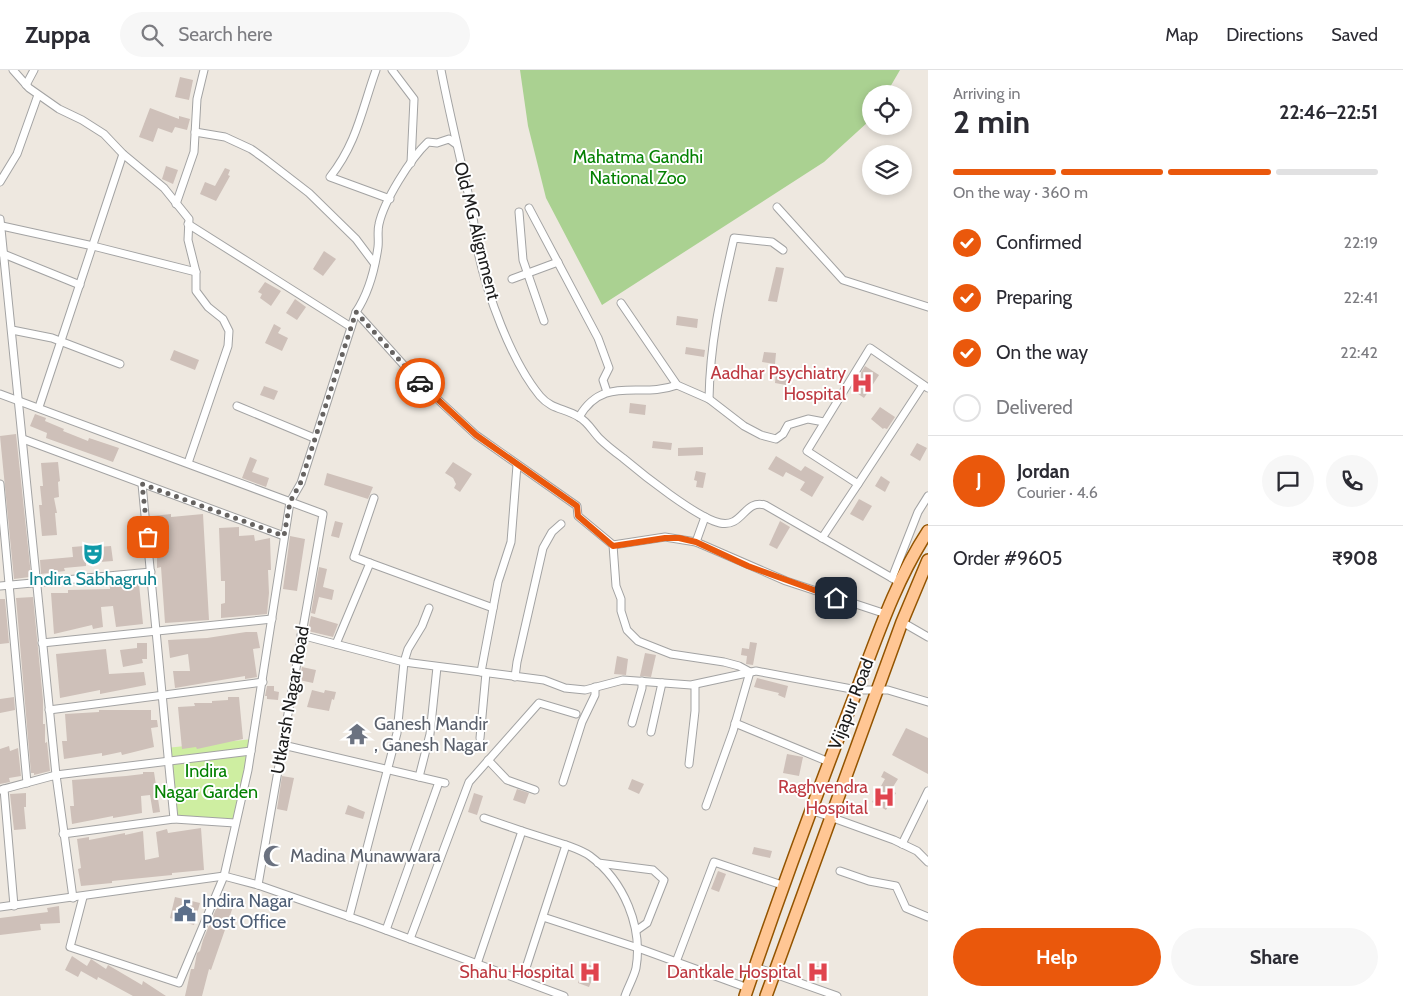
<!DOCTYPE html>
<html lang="en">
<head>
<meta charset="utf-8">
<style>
  body { margin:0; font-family:Cabin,sans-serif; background:#f7f7f7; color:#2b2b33; height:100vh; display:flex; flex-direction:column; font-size:19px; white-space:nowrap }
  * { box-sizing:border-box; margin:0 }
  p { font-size:16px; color:#7c7c81 }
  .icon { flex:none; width:28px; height:28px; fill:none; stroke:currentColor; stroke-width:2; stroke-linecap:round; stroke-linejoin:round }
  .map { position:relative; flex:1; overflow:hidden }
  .panel { display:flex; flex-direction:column; background:#fff; width:475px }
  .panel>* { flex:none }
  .fabs { position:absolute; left:862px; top:15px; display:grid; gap:10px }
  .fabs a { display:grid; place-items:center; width:50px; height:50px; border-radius:50%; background:#fff; box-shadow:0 2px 8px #0003; font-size:25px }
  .pin { position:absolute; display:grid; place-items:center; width:42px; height:42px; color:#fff; margin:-21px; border-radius:10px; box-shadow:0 2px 8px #0006 }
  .courier { position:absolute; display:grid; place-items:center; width:50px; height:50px; margin:-25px; border:4px solid #ea580c; border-radius:50%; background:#fff; color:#222; box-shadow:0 1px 6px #0007 }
  .headline em { font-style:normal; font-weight:700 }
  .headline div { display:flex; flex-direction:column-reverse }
  .headline { display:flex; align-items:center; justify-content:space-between; height:85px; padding:0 25px }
  h1 { font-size:32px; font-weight:700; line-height:38px }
  .bar { display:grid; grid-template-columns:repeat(4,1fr); gap:8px 5px; align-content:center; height:60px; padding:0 25px }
  .bar i { height:6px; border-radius:4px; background:#e1e1e2 }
  .bar .selected { background:#ea580c }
  .bar p { grid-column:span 4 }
  .line { display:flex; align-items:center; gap:12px; padding:0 25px; border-top:1px solid #e1e1e2 }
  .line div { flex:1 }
  .round { display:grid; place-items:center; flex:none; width:52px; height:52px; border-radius:26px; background:#f7f7f7 }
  ol { padding:0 25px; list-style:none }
  li { display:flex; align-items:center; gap:15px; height:55px }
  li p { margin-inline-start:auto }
  li .icon { padding:5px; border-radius:50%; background:#ea580c; color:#fff; stroke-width:4 }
  li:last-child { color:#7c7c81 }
  li i { width:28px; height:28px; border:2px solid #e1e1e2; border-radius:50% }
  .action { display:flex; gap:10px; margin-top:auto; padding:10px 25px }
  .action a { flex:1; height:58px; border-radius:30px; background:#ea580c; color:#fff; font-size:20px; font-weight:700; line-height:58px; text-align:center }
  .action a+a { background:#f7f7f7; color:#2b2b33 }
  header { display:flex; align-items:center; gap:30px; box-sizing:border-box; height:70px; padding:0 25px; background:#fff; border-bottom:1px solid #e1e1e2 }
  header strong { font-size:24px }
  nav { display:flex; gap:28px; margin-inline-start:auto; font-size:18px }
  .search { width:350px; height:45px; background:#f7f7f7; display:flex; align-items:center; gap:12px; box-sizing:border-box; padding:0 18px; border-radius:28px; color:#7c7c81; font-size:19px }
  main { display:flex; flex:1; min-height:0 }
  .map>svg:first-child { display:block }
</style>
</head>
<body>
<header>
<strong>Zuppa</strong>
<div class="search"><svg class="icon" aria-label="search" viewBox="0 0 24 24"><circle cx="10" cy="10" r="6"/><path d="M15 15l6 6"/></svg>Search here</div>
<nav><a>Map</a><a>Directions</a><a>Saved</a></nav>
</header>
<main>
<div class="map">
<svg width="928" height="926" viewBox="0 0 928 926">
  <rect width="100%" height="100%" fill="#eee8e0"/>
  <path fill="#ceeea1" d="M253,669l-18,84 -61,-4 -8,-71z"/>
  <path fill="#aad191" d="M520,0h380l-14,24h-15v23l-3,5 -44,40 -222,143 -56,-107 -18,-72z"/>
  <g fill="#cec0b9">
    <path d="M180,7l13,3 -4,20 -14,-3z"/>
    <path d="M150,38l29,11v-3l11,3 -3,11 -12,-3 -3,6 -14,-5 -5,14 -14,-5z"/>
    <path d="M166,96l12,4 -5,14 -11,-5z"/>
    <path d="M225,98l5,2 -2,5 2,1 -14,25 -16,-7 5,-12 10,4z"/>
    <path d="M324,181l12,8 -13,17 -10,-7z"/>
    <path d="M776,197l8,1 -7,34 -9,-1z"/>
    <path d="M265,212l16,9 -10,15 -11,-8 2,-4 -4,-2z"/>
    <path d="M295,229l11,8 -9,13 -11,-7z"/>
    <path d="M677,246l21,3 -1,9 -21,-3z"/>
    <path d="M274,254l7,4 -3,5 10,5 -6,13 -17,-8z"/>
    <path d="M686,277l19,3 -1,7 -19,-3z"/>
    <path d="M174,280l25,10 -4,10 -25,-10z"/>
    <path d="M764,282l12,1 -1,11 -13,-2z"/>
    <path d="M865,296l14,9 -15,23 -13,-9z"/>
    <path d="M776,301l12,1 -2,13 -11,-2z"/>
    <path d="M264,316l14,5 -4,9 -14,-5z"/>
    <path d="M630,333l16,2 -1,10 -16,-2z"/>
    <path d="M880,337l15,10 -8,12 -3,-1 -1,1 -12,-10z"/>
    <path d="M35,344l11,4 -1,3 19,8 -1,2 25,10 1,-3 30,10 -6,14 -67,-24 1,-5 -17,-7z"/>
    <path d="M16,364l15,141 -1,2 -16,2 -14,-143z"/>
    <path d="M653,371l19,2 -1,7 -19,-2z"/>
    <path d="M917,373l10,5 -7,13 -10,-6z"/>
    <path d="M703,377v8l-25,1v-8z"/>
    <path d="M776,386l25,15 4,-5 19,11 -12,20 -12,-7 5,-8 -19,-10 -3,5 -15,-8z"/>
    <path d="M250,387l7,3 -5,12 17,6 -3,9 -24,-9z"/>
    <path d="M58,392l2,19 -2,1 1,15 -5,1 3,15h-2l2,22 -15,1 -3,-31h3l-2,-19h3l-2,-23z"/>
    <path d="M453,392l19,12 -12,18 -6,-4 2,-4 -3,-6 -8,-5z"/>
    <path d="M696,401l10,2 -3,15 -7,-1 1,-6 -3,-1z"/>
    <path d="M327,403l46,14 -5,12 -44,-14z"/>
    <path d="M881,406l9,6 -5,10 -10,-6z"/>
    <path d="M859,429l13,7 -9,15 -13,-7z"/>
    <path d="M171,444v3l32,-3 6,106 -44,3 -4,-56 -4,1v-20l-3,1 -2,-33z"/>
    <path d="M335,451l8,2 -4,15 -8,-2z"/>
    <path d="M780,451l10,6 -13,22 -8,-4z"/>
    <path d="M239,457v9l15,-1 1,6 15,-3 1,32h-3l1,23 -2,21 -46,4v-14l4,-1v-22h-4l-2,-53z"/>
    <path d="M290,466l15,3 -8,52 -14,-2z"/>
    <path d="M84,476v2l27,-2 2,15 -27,2v3l-22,2 1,3 -24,3 -1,-14 33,-3 -1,-10z"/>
    <path d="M319,497l8,2 -4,18 11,3 -2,10 -13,-3 -4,17 -4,-1z"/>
    <path d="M139,514l4,40 -27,3 -3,-21 -12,1 2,20 -10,2 -1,-4 -38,9 -3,-41h17v-3l42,-1v-4z"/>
    <path d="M33,527l10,103v24h2v19l2,-1 3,29 -16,4v-2h-3l-15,-175z"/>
    <path d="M0,529h5l4,44 -9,1z"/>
    <path d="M311,546l27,8 -5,13 -25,-6z"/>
    <path d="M246,562h11l3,16 -7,1 4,28 -12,2v-3l-70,12 -2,-17h17l-2,-17 -18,4 -2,-18 39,-2z"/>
    <path d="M750,572l7,1 -4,22 -7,-1 1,-8 -6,-1 1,-7 7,1z"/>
    <path d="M137,573h10v16h-5l1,4 -20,4 -3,-17 17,-2z"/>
    <path d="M106,579l3,25 35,-2 2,13 -46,9v-4l-40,8 -4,-44z"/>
    <path d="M645,583l11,2 -5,22 -11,-1z"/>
    <path d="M617,586l11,3 -2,16 -12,-1z"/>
    <path d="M302,597l14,3 -3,13 -14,-3z"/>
    <path d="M757,608l31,8 -3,12 -7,-3 1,-2 -25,-6z"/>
    <path d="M267,616h7v5l5,1 -1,8 -11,-1v-3h-2z"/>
    <path d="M312,620l12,3 1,-3 11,2 -2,8 -2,-1 -3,12 -22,-4z"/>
    <path d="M14,627l1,13 -15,3v-14z"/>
    <path d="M228,627h11l4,42 -46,10 -1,-2 -14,2 -4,-42 17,-1 -1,-3h18v-2l16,-1z"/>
    <path d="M99,640h52v10h6l1,7 -7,1 3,19 -32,8 -1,-3 -19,4v-3l-38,6 -2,-18h5l-2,-27 34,-2z"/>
    <path d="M906,658l22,10v36l-36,-19z"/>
    <path d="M9,676l1,5 8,-3 3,28 -12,2 1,4 -10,2v-35z"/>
    <path d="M787,684l16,3 -4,19 -16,-3z"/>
    <path d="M884,701l14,8 -7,11 5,3 -10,17 -14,-8 13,-23 -4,-2z"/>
    <path d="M143,702h11l6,40 -7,1 -3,-18 -9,1 1,17 -29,5v-2l-41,8 -2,-18h4l-2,-26 54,-4 17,-2z"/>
    <path d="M282,706l12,2 -7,33 -10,-2z"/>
    <path d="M632,709l12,5 -5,10 -11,-5z"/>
    <path d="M517,719l12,4 -4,11 -12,-4z"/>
    <path d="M26,723v14h-2l2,22 -12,1 -4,-36z"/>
    <path d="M474,723l9,3 -6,19 -9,-3z"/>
    <path d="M348,735l17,7 -2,7 -18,-5z"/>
    <path d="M201,758l3,42 -32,3v2l-60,6v2l-31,3 -3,-17 3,-1 -4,-29 12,-2v3l36,-7v2l18,-4 2,29 14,-3 -3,-25 11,-3 1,4z"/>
    <path d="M754,777l18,4 -2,7 -18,-4z"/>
    <path d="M718,801l8,3 -7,18 -8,-3z"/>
    <path d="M175,827l25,6 -6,22 -24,-7z"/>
    <path d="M221,827l14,4 -24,69 -2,-1 -7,27h-17l6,-27h3l3,-16 3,-2 3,-11z"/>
    <path d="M59,836l1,17 -20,1 1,6 -41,5v-17l48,-6 -1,-4z"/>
    <path d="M72,886l15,10 4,-7 15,10 2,-4 34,20 1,-4 23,15h-33l-35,-19 -1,3 -16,-9 -3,6 -13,-7z"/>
    <path d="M585,893l12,5 -8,19 -11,-4z"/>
    <path d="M813,895l15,4 -3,11 -16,-5z"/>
  </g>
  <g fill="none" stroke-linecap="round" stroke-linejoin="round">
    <g stroke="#a3a3a3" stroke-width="9">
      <g id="minor">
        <path d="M13,0l16,18 30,21 23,11 22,14 19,20 41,34 25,31 -1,21 8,32v19l12,16 15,12 6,12 -1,15 -40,117"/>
        <path d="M376,0c-14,39 -19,73 -46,107l60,22"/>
        <path d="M392,0l22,29 -3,64"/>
        <path d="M441,0c9,46 20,91 30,136 3,14 4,28 6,41 9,45 34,114 63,149 12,14 25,12 39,21 9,5 14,15 21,22 7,7 15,13 23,19 19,16 74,60 97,65 23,5 24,-24 45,-18l134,77"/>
        <path d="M26,15l8,-15"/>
        <path d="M195,62l30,5 26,12 14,10 44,34 47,46 18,24"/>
        <path d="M456,74l-7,-5 -12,4 -9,-1c-18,17 -44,59 -49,82 -2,8 0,15 -1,23 -3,21 -10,47 -22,65l63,70 57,53 101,71 1,10 35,29 3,41 5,13v12l6,19 11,11 33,13 53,8 15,4 11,6 -17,59 -27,75"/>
        <path d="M0,112l17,-28 21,-59"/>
        <path d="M176,134l18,-52 3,-53 7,-29"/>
        <path d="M777,137l66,73 85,27"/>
        <path d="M529,138l69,130 11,30 -6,12 4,12"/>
        <path d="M519,142l4,48 21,61"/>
        <path d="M0,149l56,556 195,-24"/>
        <path d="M188,154l163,103"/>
        <path d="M2,156l91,20 103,26"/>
        <path d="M1,183l79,32"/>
        <path d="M512,209l46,-17"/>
        <path d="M621,233l56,82 32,14 35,27 17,9 15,4 7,-5 5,-9 20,-6 16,3"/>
        <path d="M12,260l40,8 68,26"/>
        <path d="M0,324l323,120 -65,371"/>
        <path d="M709,329c1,-58 12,-104 25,-161l38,4 11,8"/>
        <path d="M237,336l77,32"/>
        <path d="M39,337l84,-253"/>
        <path d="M579,347c25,-43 61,-18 98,-32"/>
        <path d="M23,369l261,97"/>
        <path d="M0,414l27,299"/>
        <path d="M858,414l65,-99"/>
        <path d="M822,468l36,-54 -51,-33 63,-103 58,40"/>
        <path d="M696,472l9,-25"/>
        <path d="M613,475l52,-8 31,5 90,39 100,33"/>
        <path d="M370,493l123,45"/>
        <path d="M892,508l26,-66 10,-16"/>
        <path d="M0,516l151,-14"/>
        <path d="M902,552l26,15"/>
        <path d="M301,565l103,27 140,18 21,8 20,2 38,-10 68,5 65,-14 101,19h31l40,12"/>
        <path d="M42,573l230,-24"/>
        <path d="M336,574l34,-81 -16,-6 20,-59"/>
        <path d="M481,602l17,-90 13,-40 6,-77"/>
        <path d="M515,607l2,-15 26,-114 9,-16 9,-8"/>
        <path d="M49,640l214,-28"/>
        <path d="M632,653l10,-35v-7"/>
        <path d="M735,653l94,39"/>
        <path d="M651,662l11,-49"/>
        <path d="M480,668l6,-65"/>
        <path d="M283,675l162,38"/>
        <path d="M488,690l19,20 28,10"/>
        <path d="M689,694l6,-53v-26"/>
        <path d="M419,707l11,-43 7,-67"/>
        <path d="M563,712l19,-60 13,-27v-8"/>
        <path d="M4,719l10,117"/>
        <path d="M0,720l56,-15 17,123"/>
        <path d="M811,740l83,30 23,11 11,11"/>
        <path d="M174,749l61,4"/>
        <path d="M63,764l111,-15 -32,-335"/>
        <path d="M902,774l26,-53"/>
        <path d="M566,775c8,3 17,6 24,11 34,25 53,71 46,112 -2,9 -8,19 -11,28"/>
        <path d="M598,793l55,7 11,10 -17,43 -10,7"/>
        <path d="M840,801l29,10 27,5 10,22 22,9"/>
        <path d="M83,827l-13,50 109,36 45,-107 24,-106 42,-268 11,-19 55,-171"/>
        <path d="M0,837l224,-31 34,9 106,37 200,74"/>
        <path d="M349,847l48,-184 7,-71 4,-13 14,-23 7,-18"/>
        <path d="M543,847l95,31 110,40"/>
        <path d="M386,860l53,-148"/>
        <path d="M410,869l59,-157 70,-79 37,11"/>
        <path d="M676,892l38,-100 68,23"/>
        <path d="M477,894l45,-133 -38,-13"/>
        <path d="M755,897l82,29"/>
        <path d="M522,910l44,-135 -44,-14"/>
      </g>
    </g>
    <g stroke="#935400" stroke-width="14">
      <g id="primary">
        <path d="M745,926c34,-100 70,-198 108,-296 22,-57 41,-117 75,-169"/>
        <path d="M766,926l136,-374 26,-62"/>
      </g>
    </g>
    <use href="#minor" stroke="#fff" stroke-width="7"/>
    <use href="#primary" stroke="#ffc694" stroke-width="11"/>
  </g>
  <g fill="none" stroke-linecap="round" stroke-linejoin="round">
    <path stroke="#666361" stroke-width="5" stroke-dasharray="0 9" d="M148,467l-6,-53 142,52 6,-34 11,-20 55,-170 64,71"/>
    <path stroke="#ea580c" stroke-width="6" d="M420,313l56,52 101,71 1,10 35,30 52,-8h14l17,4 52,24 88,32"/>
  </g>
  <defs>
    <g id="hospital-bare" transform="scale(1.725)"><path d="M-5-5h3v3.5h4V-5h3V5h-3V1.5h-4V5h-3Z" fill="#e0444e" stroke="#fff" stroke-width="2.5" paint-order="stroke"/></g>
    <g id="theatre-bare" transform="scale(1.725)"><path d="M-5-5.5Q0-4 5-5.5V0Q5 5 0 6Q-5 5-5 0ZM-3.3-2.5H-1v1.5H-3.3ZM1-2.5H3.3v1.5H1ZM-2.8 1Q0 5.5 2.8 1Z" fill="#0f9aa8" stroke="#fff" stroke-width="2.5" paint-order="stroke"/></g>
    <g id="temple-bare" transform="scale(1.725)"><path d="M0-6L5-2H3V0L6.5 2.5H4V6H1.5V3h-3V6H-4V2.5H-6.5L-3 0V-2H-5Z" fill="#6b7280" stroke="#fff" stroke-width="2.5" paint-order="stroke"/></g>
    <g id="mosque-bare" transform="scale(1.725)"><path d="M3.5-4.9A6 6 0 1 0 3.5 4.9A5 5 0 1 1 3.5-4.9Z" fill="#6b7280" stroke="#fff" stroke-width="2.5" paint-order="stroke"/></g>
    <g id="civic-bare" transform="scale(1.725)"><path d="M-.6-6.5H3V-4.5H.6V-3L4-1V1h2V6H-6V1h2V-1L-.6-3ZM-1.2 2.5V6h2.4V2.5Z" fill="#5c6f8a" stroke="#fff" stroke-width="2.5" paint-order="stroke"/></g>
  </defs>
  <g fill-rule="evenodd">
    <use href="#hospital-bare" x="862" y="313"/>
    <use href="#theatre-bare" x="93" y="484"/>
    <use href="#temple-bare" x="357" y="664"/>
    <use href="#hospital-bare" x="884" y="727"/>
    <use href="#mosque-bare" x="274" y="786"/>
    <use href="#civic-bare" x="185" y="841"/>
    <use href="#hospital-bare" x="590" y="902"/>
    <use href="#hospital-bare" x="818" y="902"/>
  </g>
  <g text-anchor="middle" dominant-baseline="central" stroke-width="4" stroke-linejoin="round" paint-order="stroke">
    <g font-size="18" fill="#048102" stroke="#fff">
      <text x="638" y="87">Mahatma Gandhi<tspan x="638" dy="21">National Zoo</tspan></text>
      <text x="206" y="701">Indira<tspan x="206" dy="21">Nagar Garden</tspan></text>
    </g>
    <g font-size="18" fill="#1c1c1c" stroke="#fff">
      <text transform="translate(477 161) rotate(76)">Old MG Alignment</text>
      <text transform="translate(290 630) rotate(-80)">Utkarsh Nagar Road</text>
      <text transform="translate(851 634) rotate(-69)">Vijapur Road</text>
    </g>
    <g font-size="18" fill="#be3a42" stroke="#fff" text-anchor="end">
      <text x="846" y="303">Aadhar Psychiatry<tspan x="846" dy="21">Hospital</tspan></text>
      <text x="868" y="717">Raghvendra<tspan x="868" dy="21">Hospital</tspan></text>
      <text x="574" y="902">Shahu Hospital</text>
      <text x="801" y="902">Dantkale Hospital</text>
    </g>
    <g font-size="18" fill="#0d838f" stroke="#fff">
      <text x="93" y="509">Indira Sabhagruh</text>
    </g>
    <g font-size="18" fill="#5b616d" stroke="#fff" text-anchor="start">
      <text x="374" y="654">Ganesh Mandir<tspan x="374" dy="21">, Ganesh Nagar</tspan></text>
      <text x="290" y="786">Madina Munawwara</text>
    </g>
    <g font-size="18" fill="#4e5e75" stroke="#fff" text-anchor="start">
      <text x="202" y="831">Indira Nagar<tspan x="202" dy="21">Post Office</tspan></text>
    </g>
  </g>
</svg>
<div class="fabs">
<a><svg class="icon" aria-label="locate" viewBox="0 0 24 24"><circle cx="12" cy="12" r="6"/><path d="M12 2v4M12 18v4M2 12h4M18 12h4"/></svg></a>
<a><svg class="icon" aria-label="layers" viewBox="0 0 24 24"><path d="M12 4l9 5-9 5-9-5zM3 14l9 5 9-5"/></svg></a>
</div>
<div class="pin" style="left:148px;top:467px;background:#ea580c"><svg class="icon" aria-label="bag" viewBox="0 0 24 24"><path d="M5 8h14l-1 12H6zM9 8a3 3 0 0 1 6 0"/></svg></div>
<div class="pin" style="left:836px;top:528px;background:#1f2937"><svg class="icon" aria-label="home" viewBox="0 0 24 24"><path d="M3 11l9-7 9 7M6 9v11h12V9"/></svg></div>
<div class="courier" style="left:420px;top:313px"><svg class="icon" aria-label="car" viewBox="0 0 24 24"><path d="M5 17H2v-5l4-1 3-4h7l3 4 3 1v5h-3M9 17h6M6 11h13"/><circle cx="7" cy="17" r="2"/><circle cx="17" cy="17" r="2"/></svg></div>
</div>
<section class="panel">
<div class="headline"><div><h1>2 min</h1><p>Arriving in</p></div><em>22:46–22:51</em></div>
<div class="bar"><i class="selected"></i><i class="selected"></i><i class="selected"></i><i></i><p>On the way · 360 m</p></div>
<ol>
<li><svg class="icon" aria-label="check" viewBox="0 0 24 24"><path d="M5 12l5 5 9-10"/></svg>Confirmed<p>22:19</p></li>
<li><svg class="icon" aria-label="check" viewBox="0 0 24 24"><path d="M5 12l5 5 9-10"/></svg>Preparing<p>22:41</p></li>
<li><svg class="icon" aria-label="check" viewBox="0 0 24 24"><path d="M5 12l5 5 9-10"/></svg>On the way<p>22:42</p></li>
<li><i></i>Delivered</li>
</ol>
<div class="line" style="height:90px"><b class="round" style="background:#ea580c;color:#fff">J</b><div><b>Jordan</b><p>Courier · 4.6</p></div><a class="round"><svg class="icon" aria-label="chat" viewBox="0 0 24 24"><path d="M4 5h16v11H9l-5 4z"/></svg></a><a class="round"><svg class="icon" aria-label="phone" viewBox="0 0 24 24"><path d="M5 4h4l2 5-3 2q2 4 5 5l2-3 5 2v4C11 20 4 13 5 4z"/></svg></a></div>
<div class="line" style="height:65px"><div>Order #9605</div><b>₹908</b></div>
<div class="action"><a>Help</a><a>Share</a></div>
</section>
</main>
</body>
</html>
